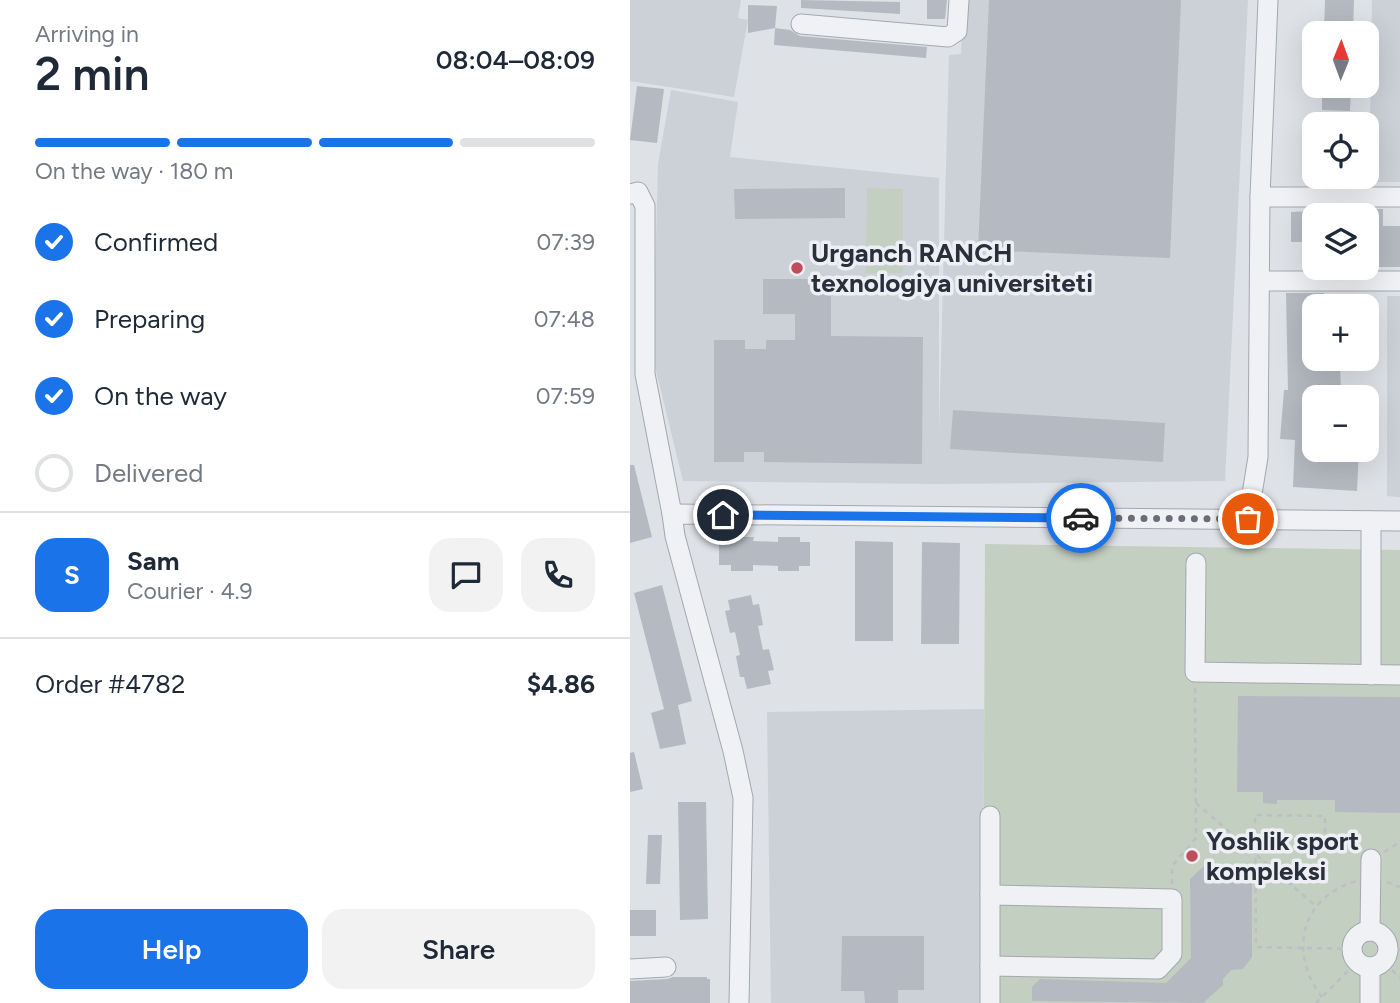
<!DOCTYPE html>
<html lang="en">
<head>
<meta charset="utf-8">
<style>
  body { margin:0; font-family:Figtree,sans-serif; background:#f2f2f3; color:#1f2937; height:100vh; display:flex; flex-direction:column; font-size:26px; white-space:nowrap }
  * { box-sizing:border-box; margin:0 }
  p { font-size:23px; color:#747a83 }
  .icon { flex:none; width:38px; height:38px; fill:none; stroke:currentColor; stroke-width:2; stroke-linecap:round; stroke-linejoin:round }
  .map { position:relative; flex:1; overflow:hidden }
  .sheet { display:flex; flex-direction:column; background:#fff; width:630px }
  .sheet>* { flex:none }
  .needle { width:46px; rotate:1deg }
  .fabs { position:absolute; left:672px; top:21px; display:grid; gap:14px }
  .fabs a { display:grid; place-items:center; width:77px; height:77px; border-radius:14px; background:#fff; box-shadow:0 7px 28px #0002; font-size:35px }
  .pin { position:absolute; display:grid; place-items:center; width:60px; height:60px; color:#fff; margin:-30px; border:4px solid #fff; border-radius:50%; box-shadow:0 2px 7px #0007 }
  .courier { position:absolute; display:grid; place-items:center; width:70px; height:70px; margin:-35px; border:5px solid #1a73e8; border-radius:50%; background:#fff; color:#222; box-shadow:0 2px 9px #0007 }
  .headline em { font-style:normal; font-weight:600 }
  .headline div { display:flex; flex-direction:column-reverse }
  .headline { display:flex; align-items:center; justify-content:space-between; height:119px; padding:0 35px }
  h1 { font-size:46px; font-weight:600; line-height:52px }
  .bar { display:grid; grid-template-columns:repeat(4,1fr); gap:10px 7px; align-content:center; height:84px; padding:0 35px }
  .bar i { height:9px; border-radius:5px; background:#e0e1e3 }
  .bar .selected { background:#1a73e8 }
  .bar p { grid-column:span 4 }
  .line { display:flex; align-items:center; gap:18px; padding:0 35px; border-top:2px solid #e0e1e3 }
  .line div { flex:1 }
  .round { display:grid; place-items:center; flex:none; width:74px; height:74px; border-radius:21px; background:#f2f2f3 }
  ol { padding:0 35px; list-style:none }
  li { display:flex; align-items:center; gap:21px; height:77px }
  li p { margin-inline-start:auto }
  li .icon { padding:7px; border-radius:50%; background:#1a73e8; color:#fff; stroke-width:4 }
  li:last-child { color:#747a83 }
  li i { width:38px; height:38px; border:4px solid #e0e1e3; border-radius:50% }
  .cta { display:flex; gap:14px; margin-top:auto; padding:14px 35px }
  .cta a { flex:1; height:80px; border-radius:21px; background:#1a73e8; color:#fff; font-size:28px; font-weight:600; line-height:80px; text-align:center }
  .cta a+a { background:#f2f2f3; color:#1f2937 }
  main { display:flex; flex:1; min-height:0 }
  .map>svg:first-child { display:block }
</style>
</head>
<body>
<main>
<section class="sheet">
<div class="headline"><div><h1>2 min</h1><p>Arriving in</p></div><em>08:04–08:09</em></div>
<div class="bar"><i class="selected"></i><i class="selected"></i><i class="selected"></i><i></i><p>On the way · 180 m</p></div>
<ol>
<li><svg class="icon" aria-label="check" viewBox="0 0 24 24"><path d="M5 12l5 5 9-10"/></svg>Confirmed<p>07:39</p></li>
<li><svg class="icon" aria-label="check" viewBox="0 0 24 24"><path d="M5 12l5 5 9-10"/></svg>Preparing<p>07:48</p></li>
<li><svg class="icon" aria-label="check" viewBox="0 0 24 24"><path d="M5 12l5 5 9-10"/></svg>On the way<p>07:59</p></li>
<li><i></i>Delivered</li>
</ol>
<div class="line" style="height:126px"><b class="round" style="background:#1a73e8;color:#fff">S</b><div><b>Sam</b><p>Courier · 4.9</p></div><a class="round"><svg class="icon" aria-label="chat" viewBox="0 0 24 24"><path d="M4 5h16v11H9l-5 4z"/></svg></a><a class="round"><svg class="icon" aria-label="phone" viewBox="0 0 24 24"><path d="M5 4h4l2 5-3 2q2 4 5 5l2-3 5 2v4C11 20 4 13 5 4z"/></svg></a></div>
<div class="line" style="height:91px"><div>Order #4782</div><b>$4.86</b></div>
<div class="cta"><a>Help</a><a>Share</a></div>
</section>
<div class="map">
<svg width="770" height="1003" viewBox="0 0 770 1003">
  <rect width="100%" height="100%" fill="#dee1e6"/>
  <g fill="#ccd0d7">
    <path d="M0,0h111l-3,18 10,2 -14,77 -104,-16z"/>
    <path d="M334,0h284l-23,481 -287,3 -255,-3 -30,-123 5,-194 13,-74 67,12 -8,55 209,21v255l10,-378 12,-1z"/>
    <path d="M742,0h28v182h-50v-5h17v-53h-16h19z"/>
    <path d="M757,296h13v201l-13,-1z"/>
    <path d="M354,709l-1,294h-212l-4,-291z"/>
  </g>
  <g fill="#c3cfc0">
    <path d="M237,188l36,1v84h-37z"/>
    <path d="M355,544l415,6v453h-417z"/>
  </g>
  <g fill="#b5bac2">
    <path d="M171,0l99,2v12l-99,-6z"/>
    <path d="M297,0h20l-2,19h-18z"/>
    <path d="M359,0h192l-11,258 -192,-8z"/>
    <path d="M695,0h29l-1,33h-29z"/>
    <path d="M118,5l29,1 -2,22 -27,5z"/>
    <path d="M145,28l15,2 10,6 127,11 -1,11 -152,-13z"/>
    <path d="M7,86l27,3 -7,54 -27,-3z"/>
    <path d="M692,86h29l-1,25 -28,-1z"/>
    <path d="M215,188v30l-110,1 -1,-30z"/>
    <path d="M727,209h26v17h17v41h-33v-52h-10z"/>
    <path d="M684,211v31h-23v-30z"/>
    <path d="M133,279h68v57l92,1 -1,127 -158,-2v-10h-20v10h-30v-122h31v9h21v-9h29v-26h-32z"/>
    <path d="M656,293h38v13h-10v53h26l1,38h-27v53h45l-2,41 -64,-4 2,-47 -15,-1 4,-49h4z"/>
    <path d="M323,410l212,13 -2,39 -213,-13z"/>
    <path d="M0,465h4l18,72 -22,6z"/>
    <path d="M102,537h22l-1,4 25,1v-5h22v5h10v24h-11v5h-21v-5l-25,-1v6h-22v-6h-12v-24h13z"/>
    <path d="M225,541l38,1v99h-38z"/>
    <path d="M292,542l38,1 -1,101h-38z"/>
    <path d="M32,585l30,116 -14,4 8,39 -26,5 -9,-36 13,-4 -30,-116z"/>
    <path d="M121,595l2,10 6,-1 4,21 -5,1 5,24 6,-1 5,21 -6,1 3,13 -24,5 -3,-12h-4l-4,-21 4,-1 -5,-23 -5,1 -5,-22 5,-1 -2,-10z"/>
    <path d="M608,696l162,1v116l-65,-1v-12h-58v4l-14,-1v-11h-26z"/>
    <path d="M4,752l9,37 -13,3v-39z"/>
    <path d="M48,802h28l2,117 -28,1z"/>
    <path d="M18,835h14l-2,49h-14z"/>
    <path d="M574,866h9v3h23l-1,-3h8l9,11v80l-9,12 -12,1 -8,9v6l-20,18 -171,-2v-14l8,-8 126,4 25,-25 -1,-79z"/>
    <rect x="0" y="910" width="26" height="26"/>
    <path d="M212,936h82v54h-26v13h-33l-1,-12h-23z"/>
    <path d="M43,977h34v2h3v24h-80v-22l37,-2z"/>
  </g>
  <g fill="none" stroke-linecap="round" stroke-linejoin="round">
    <g stroke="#a4a8af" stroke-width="21">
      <g id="minor">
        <path d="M171,24l147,13 9,-6 2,-31"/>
        <path d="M0,194l8,-2 7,14v168l27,140"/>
        <path d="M630,197h140"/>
        <path d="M630,281h140"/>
        <path d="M618,519l10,-62 2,-260 8,-197"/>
        <path d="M741,521v154"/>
        <path d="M566,563l-1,109 205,3"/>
        <path d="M360,895l182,4v55l-14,15 -168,-3"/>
        <path d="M740,931l1,-72"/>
        <circle cx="740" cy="949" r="18"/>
        <path d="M740,967v36"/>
        <path d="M0,969l36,-2"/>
        <path d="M109,1003l4,-205 -10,-47 -58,-215 -3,-22 728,7"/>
        <path d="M360,1003v-187"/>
      </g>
    </g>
    <g stroke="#bcbfc4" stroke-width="2.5" stroke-dasharray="5 5" stroke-linecap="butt">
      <path d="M566,803l121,104"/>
      <path d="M754,852l16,-10"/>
      <path d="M757,882l13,5"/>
      <path d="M542,884v-18l24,-28 -1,-152"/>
      <path d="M722,949l-96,-2 -1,-132 70,1v21l31,15"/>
      <path d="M757,950h13"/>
      <path d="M755,963l15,15"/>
      <path d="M692,997c-34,-44 -22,-100 35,-116"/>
      <path d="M686,1003l39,-39"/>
    </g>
    <use href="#minor" stroke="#f0f1f4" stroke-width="19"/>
  </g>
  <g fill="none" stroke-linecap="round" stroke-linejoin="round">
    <path stroke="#686d77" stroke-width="7" stroke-dasharray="0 12.6" d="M451,518l167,1"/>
    <path stroke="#1a73e8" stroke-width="9" d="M93,515l358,3"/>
  </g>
  <g fill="#bf4e5c" stroke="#edeff4" stroke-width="2.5">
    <circle cx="167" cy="268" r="7"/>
    <circle cx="562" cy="856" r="7"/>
  </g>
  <g text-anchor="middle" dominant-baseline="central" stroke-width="7" stroke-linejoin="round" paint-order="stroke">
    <g font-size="26" font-weight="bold" fill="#292f3b" stroke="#edeff4" text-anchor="start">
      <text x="181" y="253">Urganch RANCH<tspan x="181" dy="30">texnologiya universiteti</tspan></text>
      <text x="576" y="841">Yoshlik sport<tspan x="576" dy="30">kompleksi</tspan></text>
    </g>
  </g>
</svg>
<div class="fabs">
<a><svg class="needle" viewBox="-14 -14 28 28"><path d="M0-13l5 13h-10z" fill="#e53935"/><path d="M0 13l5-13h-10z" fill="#747a83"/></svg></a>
<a><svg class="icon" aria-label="locate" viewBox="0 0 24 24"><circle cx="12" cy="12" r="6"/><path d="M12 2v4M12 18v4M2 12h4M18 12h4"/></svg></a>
<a><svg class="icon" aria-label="layers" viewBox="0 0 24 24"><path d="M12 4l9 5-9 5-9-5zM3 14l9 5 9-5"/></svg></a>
<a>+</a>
<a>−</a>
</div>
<div class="pin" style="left:618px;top:519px;background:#ea580c"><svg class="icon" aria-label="bag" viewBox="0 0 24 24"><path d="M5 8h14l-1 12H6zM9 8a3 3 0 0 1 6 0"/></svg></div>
<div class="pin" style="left:93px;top:515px;background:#1f2937"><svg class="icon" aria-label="home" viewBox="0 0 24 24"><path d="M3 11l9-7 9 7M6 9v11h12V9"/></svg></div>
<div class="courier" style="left:451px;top:518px"><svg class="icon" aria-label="car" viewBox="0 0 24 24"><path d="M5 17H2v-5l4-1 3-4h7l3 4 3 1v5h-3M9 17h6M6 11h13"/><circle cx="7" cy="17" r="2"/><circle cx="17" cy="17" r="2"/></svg></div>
</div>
</main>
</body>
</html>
